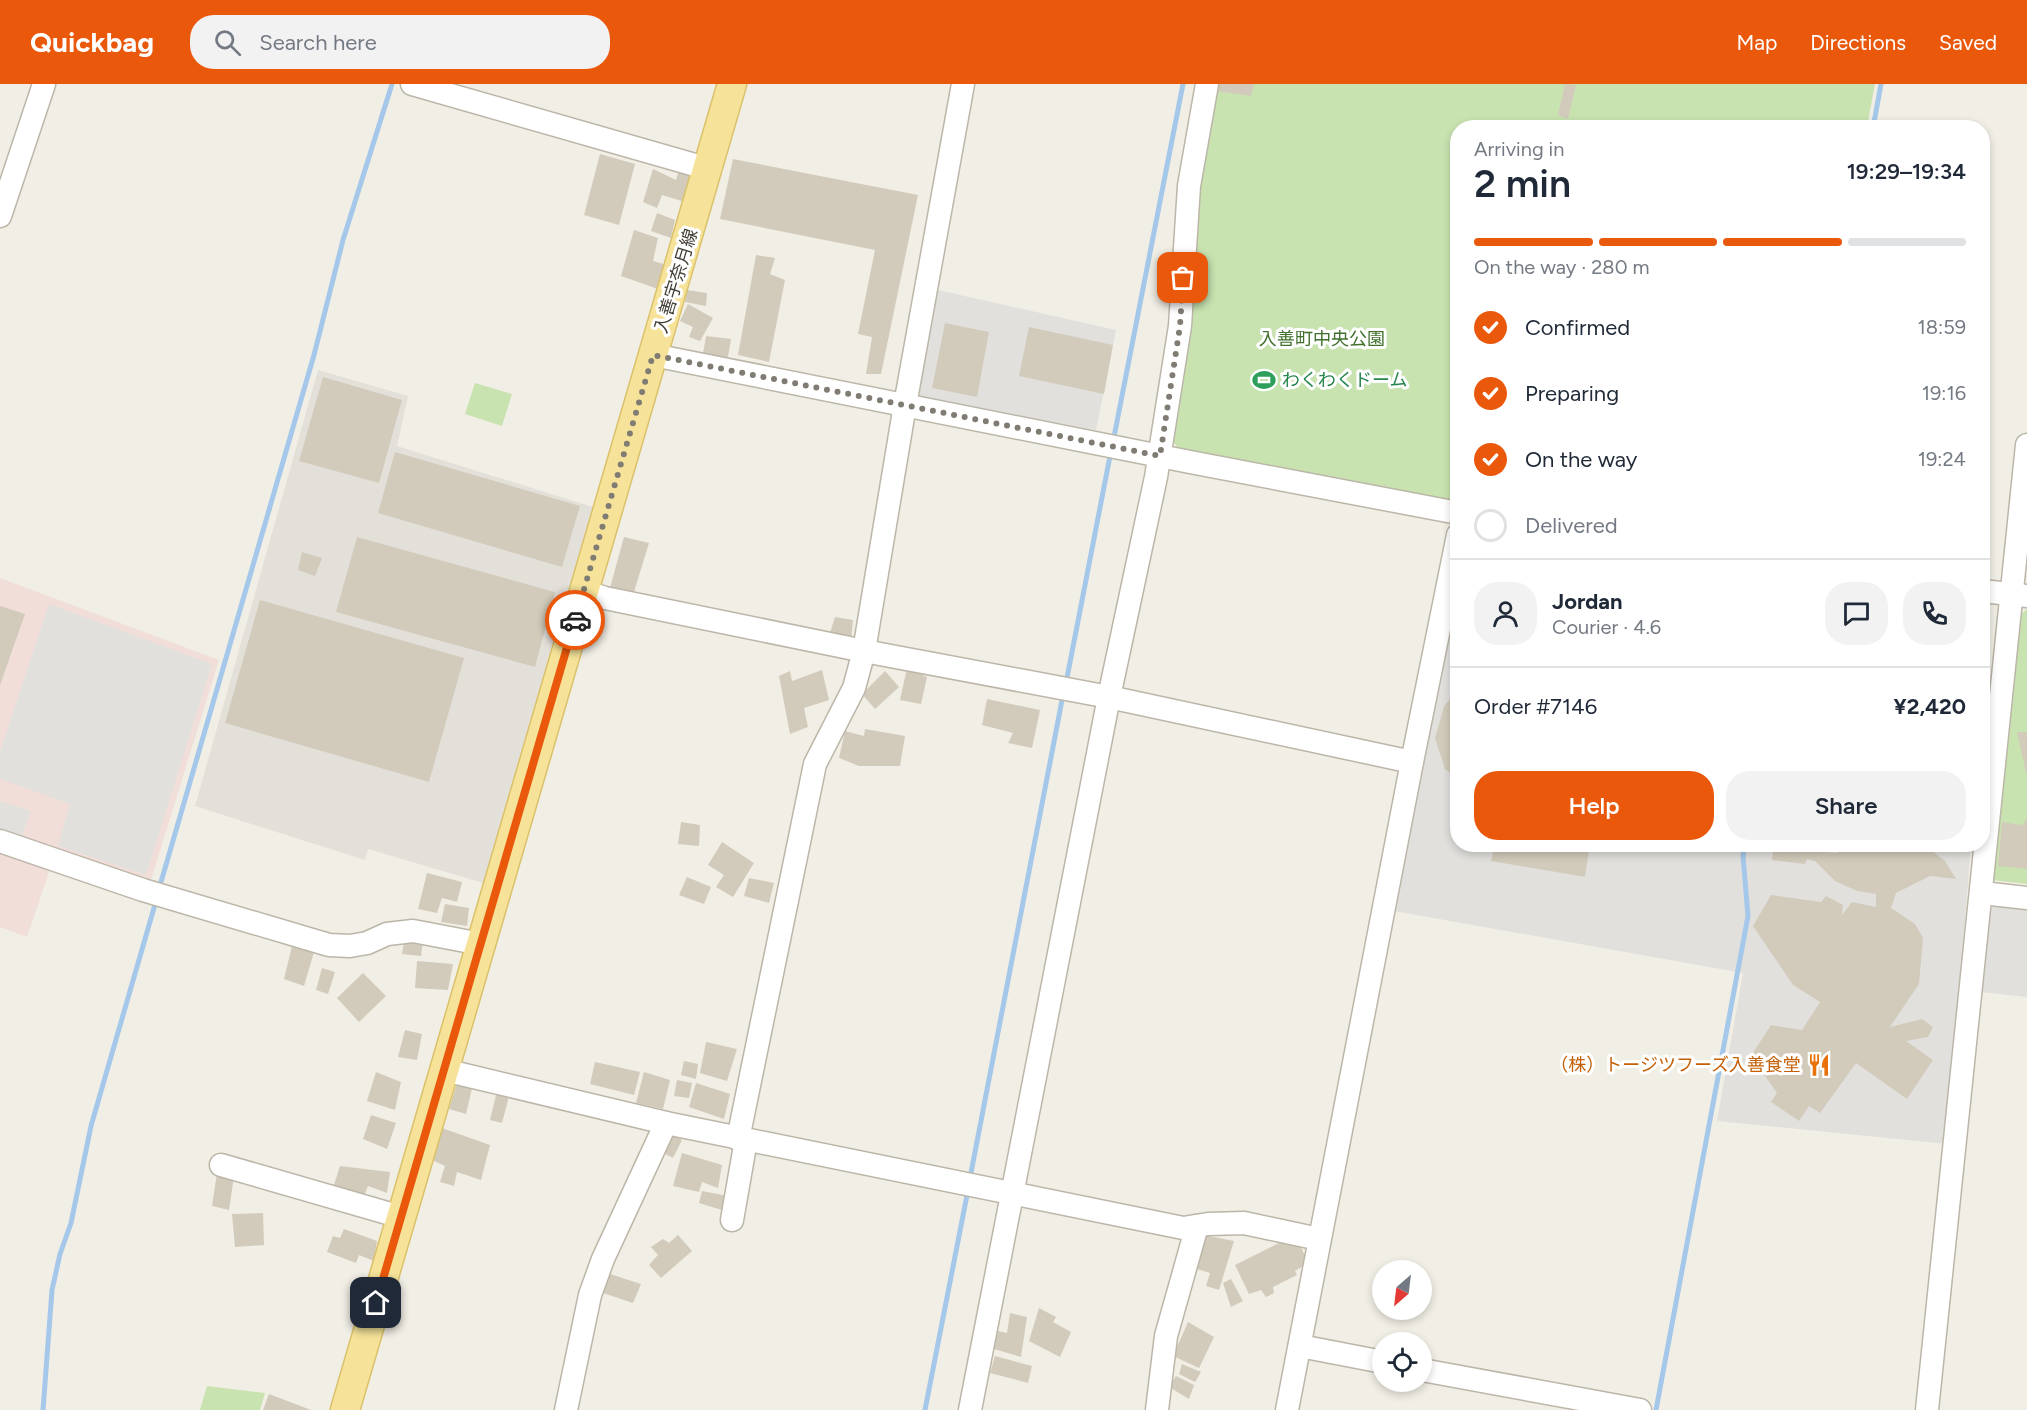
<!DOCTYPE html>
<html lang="en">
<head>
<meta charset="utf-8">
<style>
  body { margin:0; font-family:Figtree,"Noto Sans JP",sans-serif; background:#f2f2f3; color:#1f2937; height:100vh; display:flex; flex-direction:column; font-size:22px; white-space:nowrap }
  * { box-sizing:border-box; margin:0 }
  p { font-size:20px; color:#747a83 }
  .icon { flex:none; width:33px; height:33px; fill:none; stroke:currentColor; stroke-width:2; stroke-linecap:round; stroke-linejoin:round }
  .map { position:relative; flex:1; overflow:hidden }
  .drawer { position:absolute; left:1450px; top:36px; width:540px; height:732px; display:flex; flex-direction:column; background:#fff; border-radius:24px; box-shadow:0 3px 9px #0003 }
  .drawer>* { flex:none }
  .needle { width:39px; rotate:208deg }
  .buttons { position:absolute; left:1372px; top:1176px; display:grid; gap:12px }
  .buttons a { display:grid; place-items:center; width:60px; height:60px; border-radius:50%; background:#fff; box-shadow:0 3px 9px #0003; font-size:30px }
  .pin { position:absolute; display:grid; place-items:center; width:51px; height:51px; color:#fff; margin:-26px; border-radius:12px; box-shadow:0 3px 9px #0006 }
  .courier { position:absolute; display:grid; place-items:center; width:60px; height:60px; margin:-30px; border:4px solid #ea580c; border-radius:50%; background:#fff; color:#222; box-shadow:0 2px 8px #0007 }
  .overview em { font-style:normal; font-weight:600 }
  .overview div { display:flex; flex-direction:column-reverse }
  .overview { display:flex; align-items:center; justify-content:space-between; height:102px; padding:0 24px }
  h1 { font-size:39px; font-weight:600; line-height:45px }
  .bar { display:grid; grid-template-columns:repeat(4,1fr); gap:9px 6px; align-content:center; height:72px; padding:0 24px }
  .bar i { height:8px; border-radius:4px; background:#e0e1e3 }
  .bar .selected { background:#ea580c }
  .bar p { grid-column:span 4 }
  .line { display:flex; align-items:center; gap:15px; padding:0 24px; border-top:2px solid #e0e1e3 }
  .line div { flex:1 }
  .round { display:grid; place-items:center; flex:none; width:63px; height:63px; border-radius:24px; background:#f2f2f3 }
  ol { padding:0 24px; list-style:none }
  li { display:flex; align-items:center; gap:18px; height:66px }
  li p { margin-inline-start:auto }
  li .icon { padding:6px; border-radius:50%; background:#ea580c; color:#fff; stroke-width:4 }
  li:last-child { color:#747a83 }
  li i { width:33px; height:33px; border:3px solid #e0e1e3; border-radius:50% }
  .action { display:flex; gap:12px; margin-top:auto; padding:12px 24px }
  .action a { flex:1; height:69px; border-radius:24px; background:#ea580c; color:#fff; font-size:24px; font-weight:600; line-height:69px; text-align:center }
  .action a+a { background:#f2f2f3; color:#1f2937 }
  header { display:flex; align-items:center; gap:36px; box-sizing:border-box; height:84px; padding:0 30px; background:#ea580c; color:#fff }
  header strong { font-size:28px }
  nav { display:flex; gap:33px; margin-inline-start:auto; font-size:21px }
  .search { width:420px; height:54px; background:#f2f2f3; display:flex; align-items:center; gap:15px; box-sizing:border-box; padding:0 21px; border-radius:24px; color:#747a83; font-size:22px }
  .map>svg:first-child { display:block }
</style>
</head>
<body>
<header>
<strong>Quickbag</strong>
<div class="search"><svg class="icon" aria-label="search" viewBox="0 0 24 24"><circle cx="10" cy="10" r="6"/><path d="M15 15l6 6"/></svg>Search here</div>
<nav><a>Map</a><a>Directions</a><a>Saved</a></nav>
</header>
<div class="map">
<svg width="2027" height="1326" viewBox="0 0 2027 1326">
  <rect width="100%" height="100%" fill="#f1eee5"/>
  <path fill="#e3e0da" d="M318,286l90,26 -11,50 199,62 -106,377 -122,-36 -3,11 -170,-54z"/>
  <path fill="#f1ded9" d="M0,494l219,82 -69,223 -94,-32 -29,86 -27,-10z"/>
  <g fill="#c8e3b0">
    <path d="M1215,0h660l-8,43 -409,1v374l-277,-51 -8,-9 19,-203z"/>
    <path d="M475,299l37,11 -10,32 -37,-12z"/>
    <path d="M2027,525v275l-36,-4 26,-262z"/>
    <path d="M207,1302l58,7 -5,17h-60z"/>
  </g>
  <g fill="#e2e0dd">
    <path d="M933,205l183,41 -20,100 -181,-34z"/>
    <path d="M1458,506v254l513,1 -24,299 -230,-23 26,-148 -349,-62z"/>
    <path d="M49,520l163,60 -66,211 -88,-29 12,-42 -70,-25v-27z"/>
    <path d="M0,717l31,10 -11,30 -20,-7z"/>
    <path d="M1992,816l35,4v93l-46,-5z"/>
  </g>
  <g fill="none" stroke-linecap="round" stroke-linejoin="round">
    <g stroke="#a5c8ea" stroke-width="5">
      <path d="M1873,44l8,-44"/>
      <path d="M1113,358l70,-358"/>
      <path d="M1066,599l45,-232"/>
      <path d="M159,805l155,-534 29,-115 49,-156"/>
      <path d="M970,1094l93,-483"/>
      <path d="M43,1326l9,-120 8,-36 11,-31 20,-97 65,-225"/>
      <path d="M925,1326l43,-220"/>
      <path d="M1656,1326l92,-494 -5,-60 2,-12"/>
    </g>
  </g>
  <g fill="#d2cbbb">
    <path d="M1220,0h34l-3,12 -33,-5z"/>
    <path d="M1565,0l11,1 -8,34 -10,-4z"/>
    <path d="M600,70l35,10 -16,61 -35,-10z"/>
    <path d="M733,75l185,36 -37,179h-15l6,-37 -14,-3 17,-84 -155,-31z"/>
    <path d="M653,85l23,11 3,-10 14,3 -8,29 -23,-7 -5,13 -14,-6z"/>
    <path d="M657,129l18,7 -4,18 -20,-7z"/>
    <path d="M634,146l24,8 -5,23 14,4 -6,25 -40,-14z"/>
    <path d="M756,171l19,3 -5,16 15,6 -16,82 -31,-7z"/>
    <path d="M687,206l20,3 -1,13 -21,-4z"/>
    <path d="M688,220l25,14 -13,23 -11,-4 4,-10 -13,-6z"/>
    <path d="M945,239l44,9 -12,65 -45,-9z"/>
    <path d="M1029,243l84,18 -9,49 -85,-18z"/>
    <path d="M706,252l25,3 -3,18 -25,-3z"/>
    <path d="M323,293l79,23 -23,83 -80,-22z"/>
    <path d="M395,368l185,54 -18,61 -184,-54z"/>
    <path d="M357,453l198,55 -20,75 -199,-55z"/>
    <path d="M624,453l25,6 -16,52 -23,-7z"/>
    <path d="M302,468l20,6 -7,18 -17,-6z"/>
    <path d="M260,516l204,58 -35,124 -204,-59z"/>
    <path d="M0,522l25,8 -25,71z"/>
    <path d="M835,533l18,3 -2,21 -22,-5z"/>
    <path d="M907,584l20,9 -6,27 -21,-4z"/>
    <path d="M822,586l7,30 -25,8 4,19 -18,7 -11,-58 11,-5 2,10z"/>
    <path d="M885,587l14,16 -24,22 -13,-15z"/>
    <path d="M1458,607v87l-13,-9 -10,-31 9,-32z"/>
    <path d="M987,615l53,11 -8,38 -24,-5 5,-10 -31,-8z"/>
    <path d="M865,645l40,7 -5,30h-41l-20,-8 6,-27 19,5z"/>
    <path d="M2017,648h10v41h-1z"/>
    <path d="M2027,735v50l-29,-3 4,-44 20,3z"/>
    <path d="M681,738l19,3 -1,21 -21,-2z"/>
    <path d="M722,758l32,21 -21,34 -17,-10 8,-12 -16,-10z"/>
    <path d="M1495,760h95l-5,33 -94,-16z"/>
    <path d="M1774,760h35v6l27,3 5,-2 -2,-7h84l22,17 11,18 -26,-3 -34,17 -5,15 24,16 8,14 -4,46 -29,43 32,-8 11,8 -5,10 -22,4 27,19 -26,39 -51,-36 -36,50 -11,-7 -10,15 -28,-19 6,-9 -26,-37 20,-31 31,5 18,-28 -27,-17 -40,-59 18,-31 50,7 5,-6 17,9 -1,10 10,-13 24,5v-13l-19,-3 -22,-10 -20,-20 -8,-2 -2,5 -33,-4z"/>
    <path d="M427,789l35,9 -5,20 -15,-4 -5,15 -19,-4z"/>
    <path d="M687,793l24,10 -7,17 -25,-9z"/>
    <path d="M749,794l25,5 -5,20 -25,-7z"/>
    <path d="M445,820l24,4 -2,18 -26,-4z"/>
    <path d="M405,853l18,3 -2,16 -19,-2z"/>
    <path d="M292,862l22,6 -10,34 -20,-7z"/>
    <path d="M417,877l36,3 -5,26 -33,-2z"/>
    <path d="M322,884l13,4 -7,22 -12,-4z"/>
    <path d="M363,889l23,23 -27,26 -22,-24z"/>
    <path d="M405,946l17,4 -5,26 -19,-3z"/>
    <path d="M706,958l31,7 -10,32 -27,-8z"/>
    <path d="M684,977l14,3 -2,15 -15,-4z"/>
    <path d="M595,978l45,10 -6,23 -44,-11z"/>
    <path d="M376,988l25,10 -6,28 -28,-9z"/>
    <path d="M644,988l26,8 -7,29 -27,-6z"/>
    <path d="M458,996l15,4 -7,30 -17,-5z"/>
    <path d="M677,996l15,3 -3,15 -15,-2z"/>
    <path d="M696,999l34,11 -6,25 -35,-12z"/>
    <path d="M498,1003l13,2 -9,34 -12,-3z"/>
    <path d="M371,1031l25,8 -9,26 -24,-10z"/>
    <path d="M442,1044l48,17 -9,35 -24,-8 -3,14 -14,-4 5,-16 -13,-6z"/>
    <path d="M667,1048l15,8 -9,18 -15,-8z"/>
    <path d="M682,1069l40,12 -4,23 -16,-6 -3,10 -26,-6z"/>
    <path d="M340,1082l50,6 -3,21 -19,-7 -4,10 -31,-8z"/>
    <path d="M217,1089l17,3 -5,34 -17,-4z"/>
    <path d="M702,1107l26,5 -3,15 -26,-8z"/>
    <path d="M263,1129l1,32 -29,2 -3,-33z"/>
    <path d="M344,1145l33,12 -3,20 -15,-6 -3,8 -29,-11 6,-16 7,2z"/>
    <path d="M678,1151l14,16 -31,27 -12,-13 9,-10 -7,-8 12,-8 6,4z"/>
    <path d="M1203,1151l31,6 -15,49 -13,-4 4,-13 -16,-5z"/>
    <path d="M1298,1156l10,23 -13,8 2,4 -24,12 1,6 -8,4 -5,-7 -12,4 -14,-29 48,-24z"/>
    <path d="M607,1189l34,11 -8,19 -30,-10z"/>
    <path d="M1231,1195l12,22 -12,6 -8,-24z"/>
    <path d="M1039,1224l17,9 -3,5 18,10 -11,25 -31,-16z"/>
    <path d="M1010,1229l17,4 -6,40 -27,-8 4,-18 9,2z"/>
    <path d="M1188,1238l26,15 -15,31 -26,-12z"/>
    <path d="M995,1272l37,10 -4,17 -38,-10z"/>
    <path d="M1182,1280l19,8 -6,10 -16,-8z"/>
    <path d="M1176,1292l18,9 -5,14 -20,-12z"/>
    <path d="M269,1310l42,16h-48z"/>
  </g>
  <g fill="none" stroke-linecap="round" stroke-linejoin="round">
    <g stroke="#bcb6a8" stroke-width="25">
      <g id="minor">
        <path d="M412,0l297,85"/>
        <path d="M0,132l44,-132"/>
        <path d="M653,271l537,107 268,51"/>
        <path d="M584,507l21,7 259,53 245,46 303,65"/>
        <path d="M1983,507l44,5"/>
        <path d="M0,757l143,49 186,55 21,1 17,-3 20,-9 26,-3 68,13"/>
        <path d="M1982,809l45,5"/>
        <path d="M444,986l222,53 517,105 25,-4 36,-1 75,16"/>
        <path d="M738,1055l77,-375 39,-76 10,-37 41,-246 58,-321"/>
        <path d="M221,1081l180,52"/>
        <path d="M732,1136l14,-80"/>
        <path d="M1300,1262l83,16"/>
        <path d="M1422,1286l218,40"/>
        <path d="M566,1326l24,-115 13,-36 63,-136"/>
        <path d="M970,1326l139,-713 47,-220 24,-151 9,-140 18,-102"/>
        <path d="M1157,1326l9,-74 31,-110"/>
        <path d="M1287,1326l125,-648 46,-227"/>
        <path d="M1927,1326l100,-965"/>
      </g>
    </g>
    <g stroke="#dac16a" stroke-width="31">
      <path id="major" d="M345,1326l387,-1326"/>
    </g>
    <use href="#minor" stroke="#fff" stroke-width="22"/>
    <use href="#major" stroke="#f6e399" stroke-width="28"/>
  </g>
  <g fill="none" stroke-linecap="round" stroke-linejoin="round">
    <path stroke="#807c73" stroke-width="6" stroke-dasharray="0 10.8" d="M575,536l78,-265 507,101 20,-130 3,-48"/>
    <path stroke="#ea580c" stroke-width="8" d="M376,1219l199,-683"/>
  </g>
  <defs>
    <g id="stadium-bare" transform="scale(1.8)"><path d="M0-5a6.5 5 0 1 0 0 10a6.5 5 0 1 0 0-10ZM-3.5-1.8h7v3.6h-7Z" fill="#2e9e5b" stroke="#fff" stroke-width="2.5" paint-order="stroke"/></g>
    <g id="restaurant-bare" transform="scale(1.8)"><path d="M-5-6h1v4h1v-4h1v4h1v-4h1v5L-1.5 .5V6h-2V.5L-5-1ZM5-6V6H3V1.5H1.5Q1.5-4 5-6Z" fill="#e8710a" stroke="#fff" stroke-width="2.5" paint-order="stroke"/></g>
  </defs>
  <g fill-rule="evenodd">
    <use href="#stadium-bare" x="1264" y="296"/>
    <use href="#restaurant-bare" x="1819" y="981"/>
  </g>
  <g text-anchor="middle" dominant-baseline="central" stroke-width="6" stroke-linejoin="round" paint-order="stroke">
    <g font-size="18" fill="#433e35" stroke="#fff">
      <text transform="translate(676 197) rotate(-73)">入善宇奈月線</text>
    </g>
    <g font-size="18" fill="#41702d" stroke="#fff">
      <text x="1322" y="255">入善町中央公園</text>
    </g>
    <g font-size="18" fill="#27864d" stroke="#fff" text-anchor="start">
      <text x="1282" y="296">わくわくドーム</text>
    </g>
    <g font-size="18" fill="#c56008" stroke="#fff" text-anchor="end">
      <text x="1801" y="981">（株）トージツフーズ入善食堂</text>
    </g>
  </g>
</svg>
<div class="buttons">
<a><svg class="needle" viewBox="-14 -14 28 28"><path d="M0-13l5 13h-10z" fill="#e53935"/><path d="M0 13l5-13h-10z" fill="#747a83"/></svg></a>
<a><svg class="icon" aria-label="locate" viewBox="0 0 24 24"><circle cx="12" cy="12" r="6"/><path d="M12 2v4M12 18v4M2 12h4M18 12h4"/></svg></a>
</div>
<div class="pin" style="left:1183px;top:194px;background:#ea580c"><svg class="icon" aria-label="bag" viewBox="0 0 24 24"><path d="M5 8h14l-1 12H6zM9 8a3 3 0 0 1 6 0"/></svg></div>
<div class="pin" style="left:376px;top:1219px;background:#1f2937"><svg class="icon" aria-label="home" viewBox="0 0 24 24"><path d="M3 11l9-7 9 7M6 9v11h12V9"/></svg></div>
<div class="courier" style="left:575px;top:536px"><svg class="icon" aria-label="car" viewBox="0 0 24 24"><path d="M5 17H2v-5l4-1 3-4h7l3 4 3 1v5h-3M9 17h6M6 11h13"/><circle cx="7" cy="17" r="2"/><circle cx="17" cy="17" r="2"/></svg></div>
<section class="drawer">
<div class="overview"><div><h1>2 min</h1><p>Arriving in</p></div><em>19:29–19:34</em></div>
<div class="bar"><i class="selected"></i><i class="selected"></i><i class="selected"></i><i></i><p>On the way · 280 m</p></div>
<ol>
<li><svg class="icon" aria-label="check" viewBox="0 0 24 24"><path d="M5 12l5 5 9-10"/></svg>Confirmed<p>18:59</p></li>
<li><svg class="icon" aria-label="check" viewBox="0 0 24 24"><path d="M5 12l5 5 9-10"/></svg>Preparing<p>19:16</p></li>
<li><svg class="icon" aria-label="check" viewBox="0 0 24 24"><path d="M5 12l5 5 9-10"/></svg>On the way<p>19:24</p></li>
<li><i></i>Delivered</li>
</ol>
<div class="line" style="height:108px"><a class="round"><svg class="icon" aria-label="person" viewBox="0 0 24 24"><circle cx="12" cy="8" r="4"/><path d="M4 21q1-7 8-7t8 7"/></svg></a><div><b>Jordan</b><p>Courier · 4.6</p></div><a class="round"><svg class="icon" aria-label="chat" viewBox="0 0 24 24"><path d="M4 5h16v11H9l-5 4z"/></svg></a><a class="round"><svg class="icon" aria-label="phone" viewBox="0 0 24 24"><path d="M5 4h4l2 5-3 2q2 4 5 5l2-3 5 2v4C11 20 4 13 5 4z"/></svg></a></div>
<div class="line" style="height:78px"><div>Order #7146</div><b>¥2,420</b></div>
<div class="action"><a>Help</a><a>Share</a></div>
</section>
</div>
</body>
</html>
